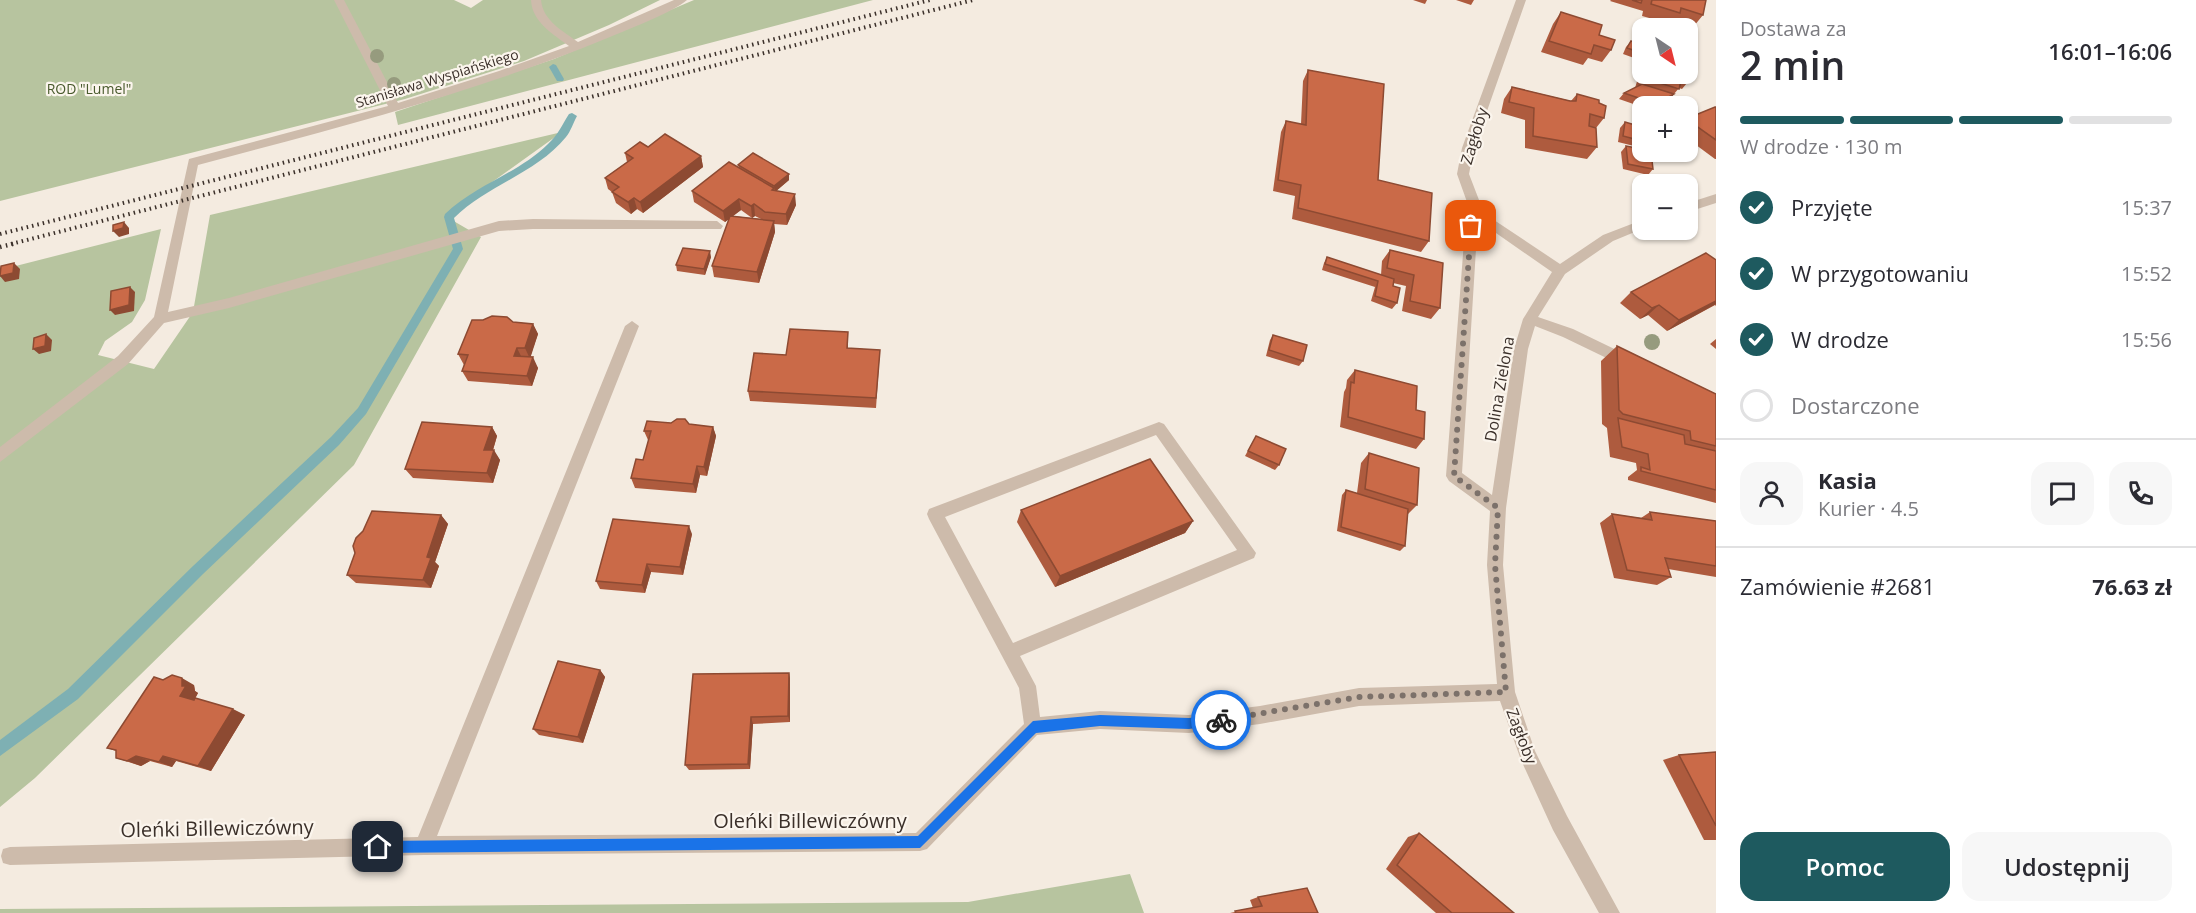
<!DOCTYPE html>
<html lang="pl">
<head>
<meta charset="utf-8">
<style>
  body { margin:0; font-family:"Open Sans",sans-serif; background:#f7f7f7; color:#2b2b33; height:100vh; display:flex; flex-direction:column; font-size:22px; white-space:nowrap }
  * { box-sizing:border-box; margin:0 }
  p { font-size:20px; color:#7c7c81 }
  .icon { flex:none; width:33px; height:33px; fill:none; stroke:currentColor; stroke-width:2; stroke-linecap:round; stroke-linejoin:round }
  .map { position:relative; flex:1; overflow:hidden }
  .side { display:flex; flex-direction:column; background:#fff; width:480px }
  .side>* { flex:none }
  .needle { width:39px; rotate:145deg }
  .fabs { position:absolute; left:1632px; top:18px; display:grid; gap:12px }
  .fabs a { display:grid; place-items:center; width:66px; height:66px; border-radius:12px; background:#fff; box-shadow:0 2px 4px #0004; font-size:30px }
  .pin { position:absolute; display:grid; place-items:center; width:51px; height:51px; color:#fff; margin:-26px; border-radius:12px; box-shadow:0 3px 9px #0006 }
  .courier { position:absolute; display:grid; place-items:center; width:60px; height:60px; margin:-30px; border:4px solid #1a73e8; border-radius:50%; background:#fff; color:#222; box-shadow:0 2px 8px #0007 }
  .overview em { font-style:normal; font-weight:600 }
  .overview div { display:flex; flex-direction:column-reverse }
  .overview { display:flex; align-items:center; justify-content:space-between; height:102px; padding:0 24px }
  h1 { font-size:39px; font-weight:600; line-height:45px }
  .bar { display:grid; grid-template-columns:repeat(4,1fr); gap:9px 6px; align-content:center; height:72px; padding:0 24px }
  .bar i { height:8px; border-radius:4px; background:#e1e1e2 }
  .bar .current { background:#1e5a5f }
  .bar p { grid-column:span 4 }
  .line { display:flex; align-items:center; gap:15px; padding:0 24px; border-top:2px solid #e1e1e2 }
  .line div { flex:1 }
  .round { display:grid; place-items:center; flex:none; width:63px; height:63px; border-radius:18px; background:#f7f7f7 }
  ol { padding:0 24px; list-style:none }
  li { display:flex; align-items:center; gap:18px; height:66px }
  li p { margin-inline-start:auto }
  li .icon { padding:6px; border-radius:50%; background:#1e5a5f; color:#fff; stroke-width:4 }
  li:last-child { color:#7c7c81 }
  li i { width:33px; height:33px; border:3px solid #e1e1e2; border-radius:50% }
  .button { display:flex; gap:12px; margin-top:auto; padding:12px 24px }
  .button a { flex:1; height:69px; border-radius:18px; background:#1e5a5f; color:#fff; font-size:24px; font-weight:600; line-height:69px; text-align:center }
  .button a+a { background:#f7f7f7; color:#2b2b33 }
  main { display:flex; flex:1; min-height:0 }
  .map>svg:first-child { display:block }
</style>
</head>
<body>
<main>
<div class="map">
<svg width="1716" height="913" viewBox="0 0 1716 913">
  <rect width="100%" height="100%" fill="#f4ebe0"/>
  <g fill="#b7c49f">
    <path d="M0,0h454l17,8 12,-8h177l-51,25 -85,36 -119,38 -405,102z"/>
    <path d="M694,0h179l-475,125 -3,-13 159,-53z"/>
    <path d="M562,132l-117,84 36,21 -127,228 -319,313 -35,29v-537l161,-41 -16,71 -13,22 -27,19 -7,14 56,14 39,-57 17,-97z"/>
    <path d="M1130,874l14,39h-1144v-4l968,-7z"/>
  </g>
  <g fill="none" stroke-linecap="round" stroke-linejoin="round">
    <g fill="#7eb0b3" fill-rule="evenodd">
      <path d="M553,64l3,1 8,14 -1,2h-6l-8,-14z"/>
      <path d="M572,113l5,3c-4,7 -6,15 -11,21 -29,36 -79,48 -112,81l9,31 -97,165 -27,31 -136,129 -125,125 -78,57v-16l68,-51 125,-123 138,-129 27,-29 95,-159 -9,-32 1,-3c32,-30 74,-41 103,-70 10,-9 14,-19 21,-30z"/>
    </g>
    <g fill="#cdbbab" fill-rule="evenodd">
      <path d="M334,0h10l54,103 101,-32 70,-25c-16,-12 -37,-24 -38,-46h10c2,21 22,31 37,42l96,-42h13c-13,12 -63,31 -82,39 -132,54 -268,89 -407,126l-30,147 61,-14 270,-77 34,-2 184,2 6,5 -2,3h-188l-34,2 -270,77 -65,15 -36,41 -128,98v-15l118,-91 36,-39 35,-158 199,-53z"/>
      <path d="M1516,0h10l-52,148 -5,26 10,26 15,20 66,44 43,-29 39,-15v9l-29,12 -48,33 -27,43 35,12 58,28 2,4 -2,4h-10l-58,-28 -28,-11 -7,23 -22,159 -3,57 12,127 20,59 32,65 53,97h-21l-46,-83 -32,-70 -21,-59 -141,5 -99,18 -71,9 -89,-4 -63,6 -110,114 -7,2 -496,4 -414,10 -7,-2 -2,-7 2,-7 7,-2 408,-10 207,-511 7,-5 7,5 -202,510 479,-3 108,-109 -5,-36 -90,-169 -2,-5 2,-5 230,-87 5,2 92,129 -2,5 -234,98 16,30 4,31 60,-6 89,4 71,-9 99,-18 138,-4 -10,-119 3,-54 -41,-30 -3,-5 21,-274 -10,-28 5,-26zM1478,217l8,9 66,46 -29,47 -9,30 -22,146 -30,-22zM1156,435l81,115 -224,93 -68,-126z"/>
      <path d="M1716,194v9l-28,9v-9z"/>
    </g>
    <g stroke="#3b302a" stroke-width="4" stroke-dasharray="1.5 4" stroke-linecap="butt">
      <path d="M0,234l930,-234"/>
      <path d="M11,244l962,-244"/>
    </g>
    <path stroke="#3b302a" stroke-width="4.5" stroke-dasharray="1.5 4.5" stroke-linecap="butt" d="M0,247l17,-4"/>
  </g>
  <g fill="#969b7e">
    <circle cx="377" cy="56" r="7"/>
    <circle cx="394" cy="84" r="7"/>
    <circle cx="1652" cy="342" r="8"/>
  </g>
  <g fill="#ae5b3e" fill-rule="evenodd">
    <path d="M1413,0h14l-2,4z"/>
    <path d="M1456,0h18l-3,5z"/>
    <path d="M1611,0h95l-3,15 -9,11 -20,-5 -3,3 -29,-8 1,-5 -33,-10z"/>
    <path d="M1561,12l38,23 12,15 -9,12 -14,-4 -5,7 -42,-13 12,-28z"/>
    <path d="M1631,41l11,11 -5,7 -14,-5 3,-7z"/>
    <path d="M1642,65v9h46l4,3 -10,12 -3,-1 -10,12 -12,6 -15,1 -23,-8 5,-6 11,-5z"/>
    <path d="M1308,70l70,110 51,61 -8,11 -129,-33 3,-23 -22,-5 8,-59 5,-11 15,3 2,-43z"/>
    <path d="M1512,87l59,14 6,-7 22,9 5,15 -8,10 1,19 -10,12 -62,-11v-28l-24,-7 3,-14z"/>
    <path d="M1716,107v52h-1l-27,-20v-21z"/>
    <path d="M1625,122l17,5v21l-24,-6 2,-14z"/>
    <path d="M1626,146l27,23 -5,6 -25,-6 -2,-17z"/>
    <path d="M648,147l53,9 2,11 -60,46 -6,-4 -6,5 -15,-11 -4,-11 -4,-3 -3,-11 22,-16 -2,-9z"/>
    <path d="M1656,152h16l-3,3z"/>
    <path d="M738,165l51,15 -13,11 20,14 -9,20 -13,-1 1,8 -16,51 -45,-6 -2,-11 17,-47 -4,3 -31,-20 -2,-11 47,-23zM741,210l11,8 3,-2 6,3 -28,-3z"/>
    <path d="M1390,250l53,13 -3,45 -9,11 -29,-8 4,-25 -13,-3v3l4,17 -5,6 -21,-8 4,-14 -53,-17 2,-7 3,-6 54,18 1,-14z"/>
    <path d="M711,257l-6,18 -28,-4 -1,-6z"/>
    <path d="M1716,260v46l-1,-1 -48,26 -19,-16 -8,4 -20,-16 11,-11z"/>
    <path d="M513,322l20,2 5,10 -8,23 8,11 -6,18 -64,-5 -6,-10 2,-6 -6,-11z"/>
    <path d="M848,332v16l32,2 -4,58 -126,-7 -2,-10 38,-36z"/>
    <path d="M1273,335l30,26 -4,5 -33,-10 4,-16z"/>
    <path d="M1716,339v10l-6,-5z"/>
    <path d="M1617,346l99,48v109l-88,-23v-3l9,-7 -1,-7 -26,-6 -3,-29 -5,-4 -1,-63z"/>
    <path d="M1355,370l61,40 8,29 -8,10 -76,-22 4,-35 2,-4 1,-8z"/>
    <path d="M689,424l24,3 3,9 -9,40 -7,-1 -4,18 -61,-5 -4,-10 12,-18 6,-20h-1l-4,-9z"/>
    <path d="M492,427l5,9 -4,14 7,10 -7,23 -80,-5 -8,-9z"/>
    <path d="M1256,436l23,29 -4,5 -30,-14z"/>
    <path d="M1369,453l48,52 -9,9 -3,32 -5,5 -63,-20 5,-36 4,-5 11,3 4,-30z"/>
    <path d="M1021,510l172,11 -8,12 -130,54 -38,-65z"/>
    <path d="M1650,512l66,9v56l-48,-8 3,8 -14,8 -43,-7 -14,-55 12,-9 29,4z"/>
    <path d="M441,515l7,9 -13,38 4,4 -8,22 -75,-5 -9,-8z"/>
    <path d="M692,534l-9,41 -32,-3 -6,21 -45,-4 -4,-8z"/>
    <path d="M600,670l5,7 -22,66 -44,-8 -6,-6z"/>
    <path d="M789,673l1,6v43l-37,2 -3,45 -61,1 -4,-5z"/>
    <path d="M194,685l1,6 3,2 -3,6 50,16 -34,56 -35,-10 -4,6 -22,-6 -9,5 -25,-8v-7l-9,-3z"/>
    <path d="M1716,752v88h-12l-41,-80 16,-5z"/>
    <path d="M1419,833l95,80h-78l-50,-44 22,-32z"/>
    <path d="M1258,897l60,16h-88l23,-5 -3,-8z"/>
  </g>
  <g fill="#8d4a32">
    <path d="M1674,94l-5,6 -12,6h-3l2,-2z"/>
    <path d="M701,156l2,11 -60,46 -3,-11z"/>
    <path d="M789,174v6l-14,12 -1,-6z"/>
    <path d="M795,194l1,11 -9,20 -1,-11z"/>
    <path d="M634,198l3,11 -6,5 -3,-12z"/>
    <path d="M739,199l2,11 -16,12 -2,-11z"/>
    <path d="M754,204l1,12 -3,2 -1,-12z"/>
    <path d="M774,221l1,11 -16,51 -2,-11z"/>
    <path d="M124,222l5,6v6l-10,3 -6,-6z"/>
    <path d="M710,251l1,6 -6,18 -1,-6z"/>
    <path d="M14,263l6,6 -1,10 -14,3 -5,-6z"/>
    <path d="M130,287l5,5 -1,19 -19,4 -5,-5z"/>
    <path d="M1716,301v3l-49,27 12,-11z"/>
    <path d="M1659,305l-11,10 -8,4 12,-11z"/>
    <path d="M533,324l5,10 -8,25 -5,-11z"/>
    <path d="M46,334l6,6 -1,11 -12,3 -6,-5z"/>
    <path d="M517,348l5,10 -8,-2z"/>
    <path d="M533,357l5,11 -6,18 -5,-10z"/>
    <path d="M492,427l5,9 -7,24 -6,-10z"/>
    <path d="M713,427l3,9 -9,40 -3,-9z"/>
    <path d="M494,450l6,10 -7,23 -6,-10z"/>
    <path d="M697,466l3,9 -4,18 -3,-9z"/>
    <path d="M441,515l7,9 -13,38 4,4 -8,22 -8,-8 4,-23z"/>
    <path d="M1193,521l-8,12 -130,54 5,-11z"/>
    <path d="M689,526l3,8 -9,41 -3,-8z"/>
    <path d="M647,564l4,8 -6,21 -3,-8z"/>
    <path d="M600,670l5,7 -22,66 -5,-6z"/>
    <path d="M789,673l1,6v43l-2,-6z"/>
    <path d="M182,678l12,7 1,6 3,2 -6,10 -12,-7 2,-10z"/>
    <path d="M233,709l12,6 -34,56 -13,-5z"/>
    <path d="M751,717l2,7 -3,45 -2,-5z"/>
    <path d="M136,756l14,5 -9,5 -14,-5z"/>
    <path d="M163,756l13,5 -4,6 -13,-5z"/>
  </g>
  <g fill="#ca6a48" stroke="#8d4a32" stroke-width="1.5">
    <path d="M1632,0h10l-1,3z"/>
    <path d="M1652,0h54l-3,15 -22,-7 -1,5 -29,-9z"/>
    <path d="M1561,12l41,13 -3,10 16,5 -4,10 -17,-5 -3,9 -42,-13z"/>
    <path d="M1631,41l11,4v8l-15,-5z"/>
    <path d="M1688,55l9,3 -5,19 -9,-3 -4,15 -35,-11 2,-4h42z"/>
    <path d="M1308,70l76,14 -6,96 54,13 -3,48 -131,-33 3,-23 -23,-5 8,-59 20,4z"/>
    <path d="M1642,84l32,10 -18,10 -32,-11z"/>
    <path d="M1512,87l58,14h6l1,-7 22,6v3l7,3 -2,12 -14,-4 -1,12 7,2 1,19 -64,-11 1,-28 -25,-6z"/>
    <path d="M1715,107h1v33l-28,-20v-2z"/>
    <path d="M1625,122l17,5v14l-19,-5z"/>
    <path d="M665,134l36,22 -61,46 -6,-4 -6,4 -16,-10 7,-5 -14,-9 28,-20 -8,-5 15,-11 8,5z"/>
    <path d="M1626,146l16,3v3h9l2,17 -25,-5z"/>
    <path d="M753,153l36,21 -15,12 -36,-21z"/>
    <path d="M729,162l45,26 -2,2 23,4 -9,20 -21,-2 -11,-8 -3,2 -12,-7 -16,12 -31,-20z"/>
    <path d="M730,216l44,5 -17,51 -45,-6z"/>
    <path d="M124,222l-1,6 -10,3v-6z"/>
    <path d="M683,248l27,3 -6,18 -28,-4z"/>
    <path d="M1390,250l53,13 -3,45 -30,-7 4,-26 -27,-7z"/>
    <path d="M1706,253l10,7v41l-37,19 -20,-15 -7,3 -21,-16z"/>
    <path d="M1327,257l67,22 -1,7 7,2 -3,15 -22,-7 3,-15 -53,-17z"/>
    <path d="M14,263l-1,10 -13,3 1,-10z"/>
    <path d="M130,287l-1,18 -19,5 1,-19z"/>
    <path d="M492,316l15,1 6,5 20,2 -8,24h-8l-3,8 19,1 -6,19 -65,-5 6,-16 -10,-1 14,-34h11z"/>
    <path d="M790,329l58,3 -1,16 33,2 -4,48 -128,-7 6,-38 32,2z"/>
    <path d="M46,334l-1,12 -12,3 1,-11z"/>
    <path d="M1273,335l34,10 -4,16 -34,-11z"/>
    <path d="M1617,346l99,48v52l-25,-6 -1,-9 -67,-17 -4,-4z"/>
    <path d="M1355,370l62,16 -1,24 9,2 -1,27 -76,-22 3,-35 3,1z"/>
    <path d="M1618,418l66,17 1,9 31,7v39l-75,-19v-4l9,3 -2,-16 -26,-7z"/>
    <path d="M677,419h8l4,5 24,3 -9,40 -7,-1 -4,18 -62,-6 5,-19 7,1 8,-29h-7l3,-10 24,2z"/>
    <path d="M422,422l70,5 -8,23h10l-7,23 -82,-4z"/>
    <path d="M1256,436l30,13 -7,16 -31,-14z"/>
    <path d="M1369,453l50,15 -2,37 -52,-16z"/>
    <path d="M1150,459l43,62 -133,55 -39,-66z"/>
    <path d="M1346,490l62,19 -3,37 -64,-19z"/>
    <path d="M372,511l69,4 -14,42 4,1 -8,22 -76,-5 8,-22 -2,-7 3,-8 7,-7z"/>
    <path d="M1650,512l66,9v45l-51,-8 6,19 -44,-7 -15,-56 40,6z"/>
    <path d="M613,519l76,7 -9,41 -33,-3 -5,21 -46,-4z"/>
    <path d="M558,661l42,9 -22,67 -45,-8z"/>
    <path d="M789,673l-1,43 -37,1 -3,47 -63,1 8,-91z"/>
    <path d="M172,675l10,3v8h4l-6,10 14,4 1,-2 38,11 -35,57 -35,-10 -4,6 -23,-6 -9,5 -11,-3v-8l-9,-2 47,-71 9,3z"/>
    <path d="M1716,752v74l-37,-71z"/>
    <path d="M1419,833l95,80h-62l-55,-48z"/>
    <path d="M1307,888l11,25h-82l-1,-2 27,-5 -4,-9z"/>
  </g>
  <path fill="#1a73e8" d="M1221,714l5,6 -1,4 -36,5 -89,-3 -64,7 -116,115 -542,5 -6,-6 6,-6 540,-5 115,-115 67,-6 89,3z"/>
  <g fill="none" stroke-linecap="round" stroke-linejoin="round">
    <path stroke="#7c716a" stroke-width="6" stroke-dasharray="0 10.8" d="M1221,720l138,-23 147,-5 -11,-127 3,-57 -44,-32 17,-250"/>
  </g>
  <g text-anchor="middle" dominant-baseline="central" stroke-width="4.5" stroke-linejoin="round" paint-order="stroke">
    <g font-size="14" fill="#3b302a" stroke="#fbf5ed">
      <text transform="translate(437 78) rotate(-17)">Stanisława Wyspiańskiego</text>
    </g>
    <g font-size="14" fill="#495a2d" stroke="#fbf5ed">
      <text x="89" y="88">ROD "Lumel"</text>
    </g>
    <g font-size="16" fill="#3b302a" stroke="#fbf5ed">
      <text transform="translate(1474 136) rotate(-73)">Zagłoby</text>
      <text transform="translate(1499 389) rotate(-80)">Dolina Zielona</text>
      <text transform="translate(1522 736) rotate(69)">Zagłoby</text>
    </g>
    <g font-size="20" fill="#3b302a" stroke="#fbf5ed">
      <text x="810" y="820">Oleńki Billewiczówny</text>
      <text transform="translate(217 828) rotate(-1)">Oleńki Billewiczówny</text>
    </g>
  </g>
</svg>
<div class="fabs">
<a><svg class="needle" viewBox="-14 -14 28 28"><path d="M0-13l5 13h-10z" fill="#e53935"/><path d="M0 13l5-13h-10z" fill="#7c7c81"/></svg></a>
<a>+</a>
<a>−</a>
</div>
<div class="pin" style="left:1471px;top:226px;background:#ea580c"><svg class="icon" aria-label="bag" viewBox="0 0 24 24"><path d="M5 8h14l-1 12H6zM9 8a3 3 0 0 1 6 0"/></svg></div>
<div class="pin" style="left:378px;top:847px;background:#1f2937"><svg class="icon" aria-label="home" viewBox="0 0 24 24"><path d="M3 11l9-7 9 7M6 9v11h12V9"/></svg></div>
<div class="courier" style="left:1221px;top:720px"><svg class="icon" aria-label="bike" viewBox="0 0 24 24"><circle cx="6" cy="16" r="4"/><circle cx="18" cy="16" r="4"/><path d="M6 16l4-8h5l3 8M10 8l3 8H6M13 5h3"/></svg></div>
</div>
<section class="side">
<div class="overview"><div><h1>2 min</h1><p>Dostawa za</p></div><em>16:01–16:06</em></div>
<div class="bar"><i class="current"></i><i class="current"></i><i class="current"></i><i></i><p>W drodze · 130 m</p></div>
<ol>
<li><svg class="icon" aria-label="check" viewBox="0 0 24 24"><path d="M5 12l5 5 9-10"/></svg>Przyjęte<p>15:37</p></li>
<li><svg class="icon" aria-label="check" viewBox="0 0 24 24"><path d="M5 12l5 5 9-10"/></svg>W przygotowaniu<p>15:52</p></li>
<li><svg class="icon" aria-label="check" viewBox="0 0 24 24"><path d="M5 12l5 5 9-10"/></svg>W drodze<p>15:56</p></li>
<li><i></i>Dostarczone</li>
</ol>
<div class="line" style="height:108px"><a class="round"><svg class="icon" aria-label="person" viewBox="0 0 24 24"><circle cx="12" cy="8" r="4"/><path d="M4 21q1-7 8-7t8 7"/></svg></a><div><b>Kasia</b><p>Kurier · 4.5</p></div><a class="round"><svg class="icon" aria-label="chat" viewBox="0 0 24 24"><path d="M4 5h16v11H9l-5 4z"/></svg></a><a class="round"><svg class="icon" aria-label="phone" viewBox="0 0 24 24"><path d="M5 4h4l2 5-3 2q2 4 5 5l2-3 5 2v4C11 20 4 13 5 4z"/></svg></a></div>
<div class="line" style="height:78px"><div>Zamówienie #2681</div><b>76.63 zł</b></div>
<div class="button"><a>Pomoc</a><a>Udostępnij</a></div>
</section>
</main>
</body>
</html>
